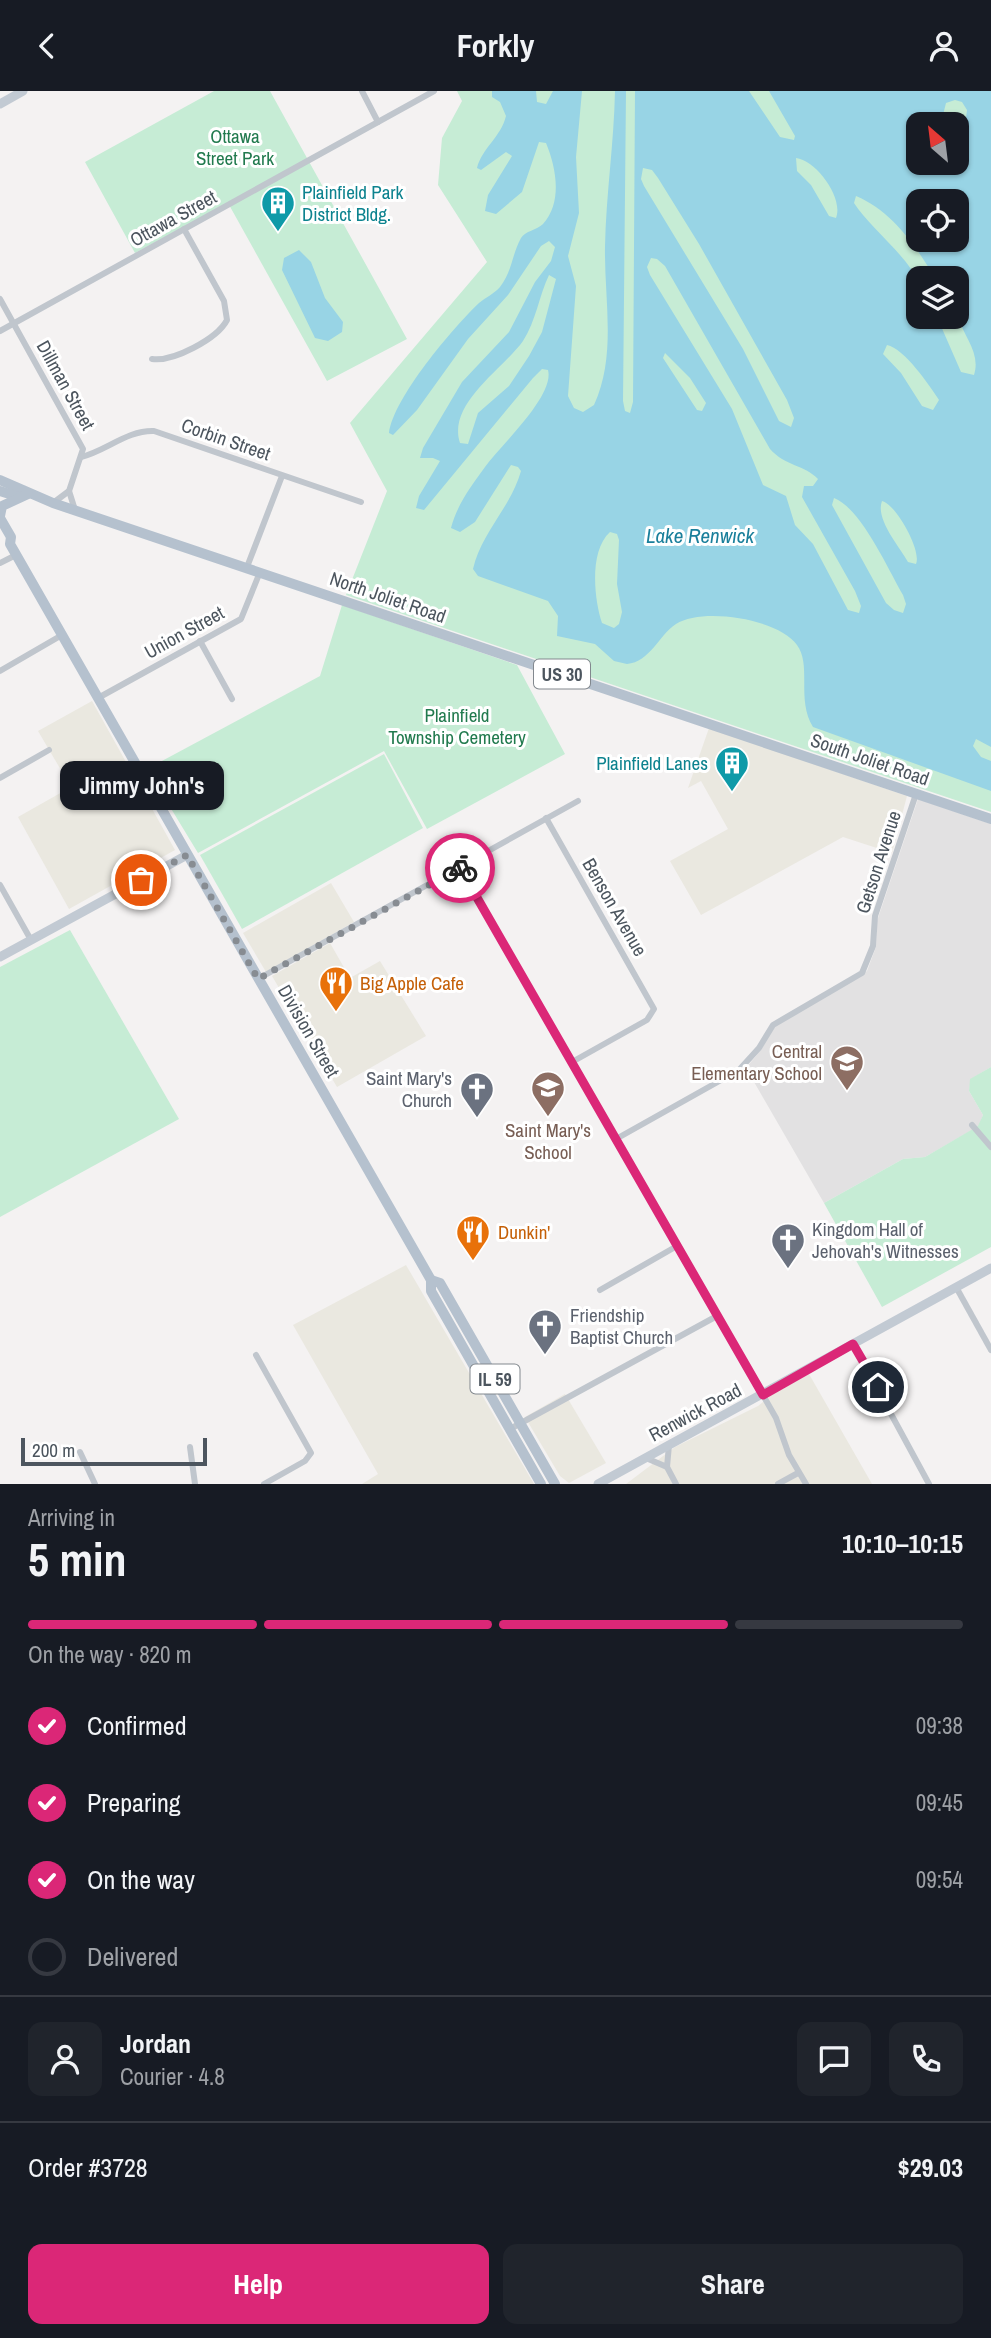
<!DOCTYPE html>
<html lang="en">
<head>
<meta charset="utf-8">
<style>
  body { margin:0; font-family:"Archivo Narrow",sans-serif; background:#20242c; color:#f1f3f6; height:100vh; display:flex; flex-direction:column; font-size:26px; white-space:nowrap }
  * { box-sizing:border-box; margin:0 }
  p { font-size:23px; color:#9ea1a6 }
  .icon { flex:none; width:38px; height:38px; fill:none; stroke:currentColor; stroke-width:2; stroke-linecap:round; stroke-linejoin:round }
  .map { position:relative; height:1393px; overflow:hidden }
  .panel { display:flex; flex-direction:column; background:#171b24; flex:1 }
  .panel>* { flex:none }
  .needle { width:46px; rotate:332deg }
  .buttons { position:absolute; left:906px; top:21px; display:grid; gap:14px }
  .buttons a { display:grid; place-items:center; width:63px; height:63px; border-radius:14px; background:#171b24; box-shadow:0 2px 5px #0004; font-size:35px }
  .scale { position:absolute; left:21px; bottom:18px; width:186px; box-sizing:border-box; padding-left:7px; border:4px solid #4c555e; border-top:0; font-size:19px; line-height:24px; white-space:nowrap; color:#4c555e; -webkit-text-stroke:5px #fff; paint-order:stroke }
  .pin { position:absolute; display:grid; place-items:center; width:60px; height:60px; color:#fff; margin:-30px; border:4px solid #fff; border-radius:50%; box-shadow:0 2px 7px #0007 }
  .courier { position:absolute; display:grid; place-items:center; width:70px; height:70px; margin:-35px; border:5px solid #db2777; border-radius:50%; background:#fff; color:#222; box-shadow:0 2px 9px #0007 }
  .bubble { position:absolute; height:49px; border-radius:14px; background:#171b24; box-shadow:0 2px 5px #0004; font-size:23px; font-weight:700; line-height:49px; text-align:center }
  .head em { font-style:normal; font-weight:700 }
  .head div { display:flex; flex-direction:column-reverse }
  .head { display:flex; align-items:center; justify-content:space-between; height:119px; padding:0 28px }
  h1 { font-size:46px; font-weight:700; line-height:52px }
  .bar { display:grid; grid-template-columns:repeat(4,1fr); gap:10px 7px; align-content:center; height:84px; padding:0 28px }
  .bar i { height:9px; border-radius:5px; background:#363941 }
  .bar .active { background:#db2777 }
  .bar p { grid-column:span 4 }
  .line { display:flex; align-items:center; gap:18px; padding:0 28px; border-top:2px solid #363941 }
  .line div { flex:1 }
  .round { display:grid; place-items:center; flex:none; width:74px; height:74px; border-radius:14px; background:#20242c }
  ol { padding:0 28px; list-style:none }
  li { display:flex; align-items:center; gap:21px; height:77px }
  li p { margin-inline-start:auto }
  li .icon { padding:7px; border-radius:50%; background:#db2777; color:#fff; stroke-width:4 }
  li:last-child { color:#9ea1a6 }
  li i { width:38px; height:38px; border:4px solid #363941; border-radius:50% }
  .cta { display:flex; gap:14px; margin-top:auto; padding:14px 28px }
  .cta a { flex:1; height:80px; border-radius:14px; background:#db2777; color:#fff; font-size:28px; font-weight:700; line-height:80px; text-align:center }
  .cta a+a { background:#20242c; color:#f1f3f6 }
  header { display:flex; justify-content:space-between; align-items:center; height:91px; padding:0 28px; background:#171b24; font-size:32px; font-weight:700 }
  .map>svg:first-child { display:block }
</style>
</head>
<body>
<header><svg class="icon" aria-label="back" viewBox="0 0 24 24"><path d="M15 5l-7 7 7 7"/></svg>Forkly<svg class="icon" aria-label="person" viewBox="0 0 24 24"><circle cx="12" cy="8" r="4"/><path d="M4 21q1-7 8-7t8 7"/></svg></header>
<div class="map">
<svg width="991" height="1393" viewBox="0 0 991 1393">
  <rect width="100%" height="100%" fill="#f4f2f2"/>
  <g fill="#eae8e0">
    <path d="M92,610l83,149 -106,59 -51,-92 53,-30 -33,-56z"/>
    <path d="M709,637l198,68 -15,57 -49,-16 -142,78 -31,-54 58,-32 -27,-48 -13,7z"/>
    <path d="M331,792l23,39 -88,50 -23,-39z"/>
    <path d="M330,852l20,35 30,-17 46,75 -89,51 -65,-111z"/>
    <path d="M406,1174l128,219h-172l16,-10 -85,-149z"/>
    <path d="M809,1283l63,110h-246l49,-37 83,-41 15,-12z"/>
    <path d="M565,1303l41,69 -37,20 -9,-7 -35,-59z"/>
  </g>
  <path fill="#e2e1e2" d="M918,708l73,25v243l-20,12 -2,12 14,24 -4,11 -54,31 -22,2 -79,44 -78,-135 15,-18 14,-24 92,-55 9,-24 1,-26z"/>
  <g fill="#c6ecd5" fill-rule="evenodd">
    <path d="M214,0h56l137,248 -80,42 -99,-178 -93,50 -50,-91z"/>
    <path d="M457,0h534v721l-645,-217 41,-104 -37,-68 137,-161 -49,-77 4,-47 20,-37zM919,33h38v39h-38zM919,110h38v39h-38zM919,187h38v39h-38z"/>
    <path d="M342,514l175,60 48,89 -138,75 -43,-78 -186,102 -51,-84 173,-93z"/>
    <path d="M384,663l39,74 -181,101 -42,-74z"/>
    <path d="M70,839l109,189 -179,98v-250z"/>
    <path d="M991,976v180l-109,60 -58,-104 79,-44 22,-2 53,-31 5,-11 -14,-24 1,-12z"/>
  </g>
  <g fill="#98d4e5" fill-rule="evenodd">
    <path d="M492,0h44l1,11 9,2 7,-13h29l-6,66 3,56 -11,43 8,30 -8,110 6,12 9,4 11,-7c23,-50 10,-106 11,-158 1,-52 9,-104 10,-156h11l-3,310 2,10 5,2 3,-11 2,-311h114l31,46 14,3 1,-4 -26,-45h222v656l-15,-8 -3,7 8,11 10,4v30l-178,-64c-17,-28 -1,-61 -16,-82 -18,-26 -94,-38 -121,-21 -17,11 -26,38 -49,40l-13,-3 -19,-17 -38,-8 1,-20 -10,-15 -70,-25 -5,-7c8,-36 38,-62 48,-98l-3,-4 -7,-2 -36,57 -15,10 -9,-4c6,-23 20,-42 34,-61 15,-21 70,-71 63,-97l-6,-1 -9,9 -109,132 -8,-2 3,-12 21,-35 -7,-3h-13l3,-10 39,-66 47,-50 26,-50 16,-21 4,-14 -6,-6 -8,5 -33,49 -40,44 -51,71 -24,25 -4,-2c5,-36 63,-104 90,-130 7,-6 15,-9 21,-16 12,-15 12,-33 21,-49 4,-7 16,-8 22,-14 20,-22 13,-57 3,-81l-7,-1 -17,50 -26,22 -11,-3 3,-16 24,-39 -6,-4 -25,18 -4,-2c5,-20 24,-31 29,-52l-6,-14 -8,-5zM955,9l7,2 5,8 -1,8 -9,6v39h-38v-39h29l-6,-5 4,-16zM796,67c20,2 48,40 40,60l-7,-2 -18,-31 -14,-14zM643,77l9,2 6,8 41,66 88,156 7,18 -3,9 -12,-6 -36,-72 -99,-163 -3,-7zM856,105c36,15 60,50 79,82h22c0,12 -3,29 1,39 6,20 23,36 16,58l-13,-3 -24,-55h-18c0,-10 2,-24 0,-33 -8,-25 -50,-57 -65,-81zM957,110v39h-38v-39zM651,167l6,1 8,7 105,183c15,17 35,16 48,30l-5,7h-9l-2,11 53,94 6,15 -2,7 -11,-3 -35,-66 -18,-19 -9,-29 -23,-11 -31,-76 -82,-134 -3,-8zM549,184l7,4 -14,53 -13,24 -20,30 -31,27 -10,31 -8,-1c-13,-39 43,-74 63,-102 13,-20 16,-45 26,-66zM887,254c17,3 43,41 52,55l-6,10 -11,-4 -21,-33 -18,-19zM665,262l25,25 16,25 -4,8 -5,-1 -34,-52zM834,407c27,10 55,73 69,97l3,9 -3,9 -9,-3 -8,-7 -54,-98zM882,410c14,3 40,50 34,63l-8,-2c-9,-16 -33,-43 -26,-61zM610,441l7,2 2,6 -2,44 5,28 -3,12 -5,4 -12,-5c-8,-24 -13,-72 8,-91z"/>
    <path d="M299,159l12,12 14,36 18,24 -1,10 -14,9 -13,-3 -33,-68 2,-12z"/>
  </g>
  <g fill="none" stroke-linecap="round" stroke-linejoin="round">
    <g stroke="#c0c6cd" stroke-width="6">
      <path d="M362,0l16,31"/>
      <path d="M0,208l83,150 -14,42 -16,12"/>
      <path d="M0,240l434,-240"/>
      <path d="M152,268c21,3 65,-20 75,-39l-3,-19 -40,-72"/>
      <path d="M81,366c25,-6 46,-27 73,-26l207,71"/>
      <path d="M69,400l6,19"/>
      <path d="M0,472l16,-8"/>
      <path d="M247,476l35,-91"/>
      <path d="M200,550l32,58"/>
      <path d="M0,580l62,-36"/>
      <path d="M98,607l143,-79 19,-47"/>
      <path d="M0,687l49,-28"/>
      <path d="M546,727l108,191 -7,11 -75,42"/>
      <path d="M460,776l316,551 13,37 17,29"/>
      <path d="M0,794l31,55"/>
      <path d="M258,888l320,-178"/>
      <path d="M972,1034l19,22"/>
      <path d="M616,1048l123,-69 20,-22 14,-23 89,-52 11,-27 2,-30 41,-122"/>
      <path d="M956,1196l35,63"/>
      <path d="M600,1199l77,-44"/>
      <path d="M853,1253l76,140"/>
      <path d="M256,1264l55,98 -6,8 -41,23"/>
      <path d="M510,1338l207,-113"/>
      <path d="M190,1356l5,37"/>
      <path d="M80,1361l15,32"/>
      <path d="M646,1367l21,9 2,-22"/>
      <path d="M667,1376l9,17"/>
      <path d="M778,1393l20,-11"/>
    </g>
    <g stroke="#c2cad3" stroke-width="9">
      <path d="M0,13l23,-13"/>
      <path d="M0,866l187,-102"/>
      <path d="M598,1393l393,-216"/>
    </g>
    <g stroke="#b5c1ce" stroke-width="10">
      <path d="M0,389l53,23 938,316"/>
      <path d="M0,400l19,6"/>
      <path d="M0,425l2,-10 26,-12"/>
      <path d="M0,427l11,19 -1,7 421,736v11l110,193"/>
      <path d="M431,1189l9,3 115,201"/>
    </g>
  </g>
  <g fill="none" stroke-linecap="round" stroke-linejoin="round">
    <path stroke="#878c92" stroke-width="7" stroke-dasharray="0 12.6" d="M141,789l46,-25 71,124 202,-111"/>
    <path stroke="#db2777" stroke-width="9" d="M460,777l303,527 90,-51 25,43"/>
  </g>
  <defs>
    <g id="building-pin" transform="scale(1.75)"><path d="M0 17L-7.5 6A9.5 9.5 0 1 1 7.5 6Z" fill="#0f9aa8" stroke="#fff"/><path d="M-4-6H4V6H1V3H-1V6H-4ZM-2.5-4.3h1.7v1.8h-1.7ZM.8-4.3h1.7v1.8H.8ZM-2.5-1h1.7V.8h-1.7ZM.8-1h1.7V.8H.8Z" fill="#fff"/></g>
    <g id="restaurant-pin" transform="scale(1.75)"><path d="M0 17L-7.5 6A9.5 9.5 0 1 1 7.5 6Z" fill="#e8710a" stroke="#fff"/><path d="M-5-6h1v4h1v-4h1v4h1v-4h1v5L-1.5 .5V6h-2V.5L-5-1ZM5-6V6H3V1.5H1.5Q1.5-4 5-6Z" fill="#fff"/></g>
    <g id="school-pin" transform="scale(1.75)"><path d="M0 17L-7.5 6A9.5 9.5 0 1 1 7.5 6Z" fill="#8d6e63" stroke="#fff"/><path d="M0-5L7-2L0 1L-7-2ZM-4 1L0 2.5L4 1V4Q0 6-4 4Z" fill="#fff"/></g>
    <g id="church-pin" transform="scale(1.75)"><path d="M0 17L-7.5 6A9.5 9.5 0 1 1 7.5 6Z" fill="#6b7280" stroke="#fff"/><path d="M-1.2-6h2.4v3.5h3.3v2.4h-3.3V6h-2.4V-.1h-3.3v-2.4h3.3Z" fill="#fff"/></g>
  </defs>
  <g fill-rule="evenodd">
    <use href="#building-pin" x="278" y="112"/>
    <use href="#building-pin" x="732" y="672"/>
    <use href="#restaurant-pin" x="336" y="892"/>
    <use href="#school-pin" x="847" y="971"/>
    <use href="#school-pin" x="548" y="997"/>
    <use href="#church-pin" x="477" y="998"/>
    <use href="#restaurant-pin" x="473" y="1141"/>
    <use href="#church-pin" x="788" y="1149"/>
    <use href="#church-pin" x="545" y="1235"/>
  </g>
  <g text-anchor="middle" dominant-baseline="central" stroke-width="6" stroke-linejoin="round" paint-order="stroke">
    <g fill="#fff" stroke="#82888e" stroke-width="2">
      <rect x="534" y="568.5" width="56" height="29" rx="5"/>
      <rect x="470.5" y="1273.5" width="49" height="29" rx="5"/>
    </g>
    <g font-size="18" font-weight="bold" fill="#4c555e">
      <text x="562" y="583">US 30</text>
      <text x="495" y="1288">IL 59</text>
    </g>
    <g font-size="19" fill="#217a4e" stroke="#fff">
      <text x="235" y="45">Ottawa<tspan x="235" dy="22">Street Park</tspan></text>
      <text x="457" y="624">Plainfield<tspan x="457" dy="22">Township Cemetery</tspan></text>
    </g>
    <g font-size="19" fill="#0d838f" stroke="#fff" text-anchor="start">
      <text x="302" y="101">Plainfield Park<tspan x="302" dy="22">District Bldg.</tspan></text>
      <text x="708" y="672" text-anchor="end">Plainfield Lanes</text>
    </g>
    <g font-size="19" fill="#4c555e" stroke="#fff">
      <text transform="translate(173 127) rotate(-29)">Ottawa Street</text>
      <text transform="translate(66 294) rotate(61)">Dillman Street</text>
      <text transform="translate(226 348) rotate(19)">Corbin Street</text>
      <text transform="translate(388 506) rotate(19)">North Joliet Road</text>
      <text transform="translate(184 541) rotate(-29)">Union Street</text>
      <text transform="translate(870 668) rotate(19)">South Joliet Road</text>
      <text transform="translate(878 771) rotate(-72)">Getson Avenue</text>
      <text transform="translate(615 816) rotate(60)">Benson Avenue</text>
      <text transform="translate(309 940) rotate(60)">Division Street</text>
      <text transform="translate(695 1321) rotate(-28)">Renwick Road</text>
    </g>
    <g font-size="19" fill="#c56008" stroke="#fff" text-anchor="start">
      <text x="360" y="892">Big Apple Cafe</text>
      <text x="498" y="1141">Dunkin'</text>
    </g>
    <g font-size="19" fill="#785e54" stroke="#fff" text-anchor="end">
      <text x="822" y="960">Central<tspan x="822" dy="22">Elementary School</tspan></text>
      <text x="548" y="1039" text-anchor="middle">Saint Mary's<tspan x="548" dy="22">School</tspan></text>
    </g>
    <g font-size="19" fill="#5b616d" stroke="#fff" text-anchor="start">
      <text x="452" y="987" text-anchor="end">Saint Mary's<tspan x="452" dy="22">Church</tspan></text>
      <text x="812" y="1138">Kingdom Hall of<tspan x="812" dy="22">Jehovah's Witnesses</tspan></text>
      <text x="570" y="1224">Friendship<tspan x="570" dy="22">Baptist Church</tspan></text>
    </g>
    <g font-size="21" font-style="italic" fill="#1a7f9b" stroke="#fff">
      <text x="700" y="444">Lake Renwick</text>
    </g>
  </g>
</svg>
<div class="buttons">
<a><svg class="needle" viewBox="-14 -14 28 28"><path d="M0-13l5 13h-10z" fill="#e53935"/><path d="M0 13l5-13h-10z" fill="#9ea1a6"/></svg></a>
<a><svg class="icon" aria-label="locate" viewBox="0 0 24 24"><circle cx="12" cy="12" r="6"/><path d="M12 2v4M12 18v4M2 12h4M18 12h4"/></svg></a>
<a><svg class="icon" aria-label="layers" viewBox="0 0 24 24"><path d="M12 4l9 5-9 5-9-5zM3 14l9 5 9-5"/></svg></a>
</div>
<div class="scale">200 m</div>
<div class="pin" style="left:141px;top:789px;background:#ea580c"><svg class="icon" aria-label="bag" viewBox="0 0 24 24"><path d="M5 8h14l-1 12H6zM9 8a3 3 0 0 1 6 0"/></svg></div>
<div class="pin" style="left:878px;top:1296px;background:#1f2937"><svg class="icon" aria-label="home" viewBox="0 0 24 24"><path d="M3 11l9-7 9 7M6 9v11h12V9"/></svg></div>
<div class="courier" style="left:460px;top:777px"><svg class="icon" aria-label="bike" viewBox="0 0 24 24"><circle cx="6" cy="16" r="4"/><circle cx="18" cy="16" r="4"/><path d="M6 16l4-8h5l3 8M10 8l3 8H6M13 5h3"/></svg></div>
<div class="bubble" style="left:60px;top:670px;width:164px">Jimmy John's</div>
</div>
<section class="panel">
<div class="head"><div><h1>5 min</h1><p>Arriving in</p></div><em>10:10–10:15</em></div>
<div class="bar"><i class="active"></i><i class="active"></i><i class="active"></i><i></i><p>On the way · 820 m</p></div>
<ol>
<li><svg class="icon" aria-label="check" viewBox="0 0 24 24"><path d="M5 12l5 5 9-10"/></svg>Confirmed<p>09:38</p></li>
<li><svg class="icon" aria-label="check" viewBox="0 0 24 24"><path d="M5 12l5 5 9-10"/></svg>Preparing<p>09:45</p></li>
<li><svg class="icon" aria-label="check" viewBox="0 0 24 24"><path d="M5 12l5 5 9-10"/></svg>On the way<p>09:54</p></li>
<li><i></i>Delivered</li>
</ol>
<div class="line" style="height:126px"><a class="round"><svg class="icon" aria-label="person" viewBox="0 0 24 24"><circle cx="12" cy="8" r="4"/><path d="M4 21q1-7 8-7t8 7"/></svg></a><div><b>Jordan</b><p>Courier · 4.8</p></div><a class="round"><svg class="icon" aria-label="chat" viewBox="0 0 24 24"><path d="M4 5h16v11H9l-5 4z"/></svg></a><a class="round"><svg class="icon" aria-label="phone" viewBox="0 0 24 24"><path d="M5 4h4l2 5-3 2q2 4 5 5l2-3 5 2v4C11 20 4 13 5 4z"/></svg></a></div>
<div class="line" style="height:91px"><div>Order #3728</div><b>$29.03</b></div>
<div class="cta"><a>Help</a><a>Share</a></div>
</section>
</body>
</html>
